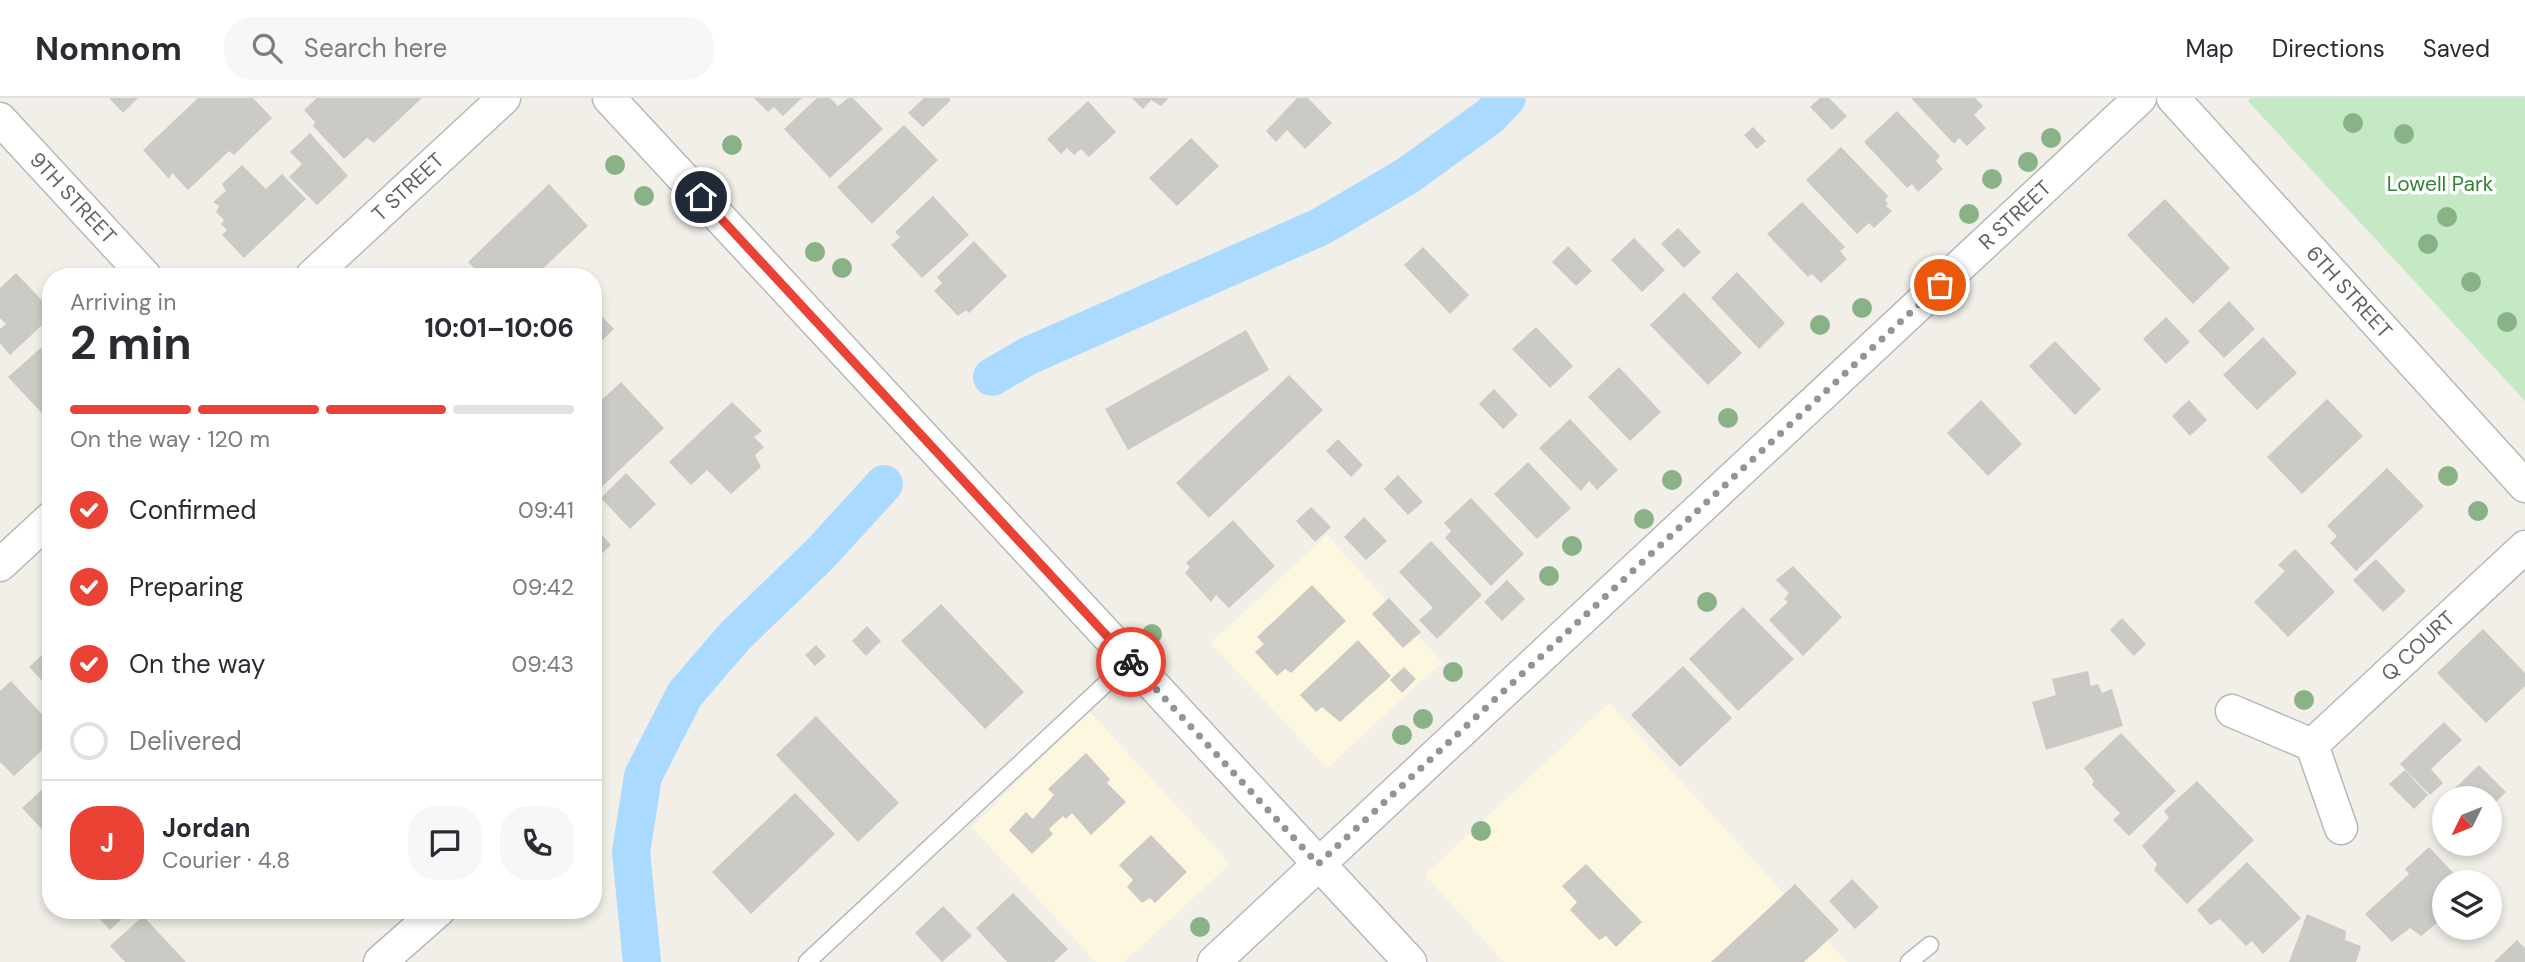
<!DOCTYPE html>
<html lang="en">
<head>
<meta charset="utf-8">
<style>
  body { margin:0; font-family:"DM Sans",sans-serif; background:#f7f7f7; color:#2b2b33; height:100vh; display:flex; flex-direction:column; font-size:26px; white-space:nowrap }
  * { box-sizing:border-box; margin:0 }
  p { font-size:23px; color:#7c7c81 }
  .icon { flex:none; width:38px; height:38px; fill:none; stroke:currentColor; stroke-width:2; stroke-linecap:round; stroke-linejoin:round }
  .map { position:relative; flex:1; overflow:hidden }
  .panel { position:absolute; left:42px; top:170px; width:560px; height:651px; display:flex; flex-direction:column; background:#fff; border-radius:28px; box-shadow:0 4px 10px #0003 }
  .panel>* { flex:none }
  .needle { width:46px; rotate:227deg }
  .fabs { position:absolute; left:2432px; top:688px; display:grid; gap:14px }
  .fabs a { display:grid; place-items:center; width:70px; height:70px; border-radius:50%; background:#fff; box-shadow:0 4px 10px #0003; font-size:35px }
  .pin { position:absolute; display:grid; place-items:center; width:60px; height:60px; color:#fff; margin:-30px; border:4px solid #fff; border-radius:50%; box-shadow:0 2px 7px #0007 }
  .courier { position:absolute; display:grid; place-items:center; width:70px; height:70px; margin:-35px; border:5px solid #ea4335; border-radius:50%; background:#fff; color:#222; box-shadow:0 2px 9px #0007 }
  .head em { font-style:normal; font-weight:700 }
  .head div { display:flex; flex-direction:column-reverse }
  .head { display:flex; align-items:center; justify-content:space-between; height:119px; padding:0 28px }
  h1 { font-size:46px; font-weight:700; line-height:52px }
  .bar { display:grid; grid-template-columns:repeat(4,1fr); gap:10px 7px; align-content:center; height:84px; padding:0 28px }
  .bar i { height:9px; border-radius:5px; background:#e1e1e2 }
  .bar .active { background:#ea4335 }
  .bar p { grid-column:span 4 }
  .line { display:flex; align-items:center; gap:18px; padding:0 28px; border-top:2px solid #e1e1e2 }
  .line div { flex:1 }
  .round { display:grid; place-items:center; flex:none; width:74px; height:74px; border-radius:28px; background:#f7f7f7 }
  ol { padding:0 28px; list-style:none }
  li { display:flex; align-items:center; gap:21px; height:77px }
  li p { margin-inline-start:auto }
  li .icon { padding:7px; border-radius:50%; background:#ea4335; color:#fff; stroke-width:4 }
  li:last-child { color:#7c7c81 }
  li i { width:38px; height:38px; border:4px solid #e1e1e2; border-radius:50% }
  header { display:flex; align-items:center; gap:42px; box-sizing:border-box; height:98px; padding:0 35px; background:#fff; border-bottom:2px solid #e1e1e2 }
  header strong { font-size:33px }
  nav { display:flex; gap:38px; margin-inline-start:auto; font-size:24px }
  .search { width:490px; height:63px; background:#f7f7f7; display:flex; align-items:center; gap:18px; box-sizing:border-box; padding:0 24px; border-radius:28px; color:#7c7c81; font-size:26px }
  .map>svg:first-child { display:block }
</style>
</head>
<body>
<header>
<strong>Nomnom</strong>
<div class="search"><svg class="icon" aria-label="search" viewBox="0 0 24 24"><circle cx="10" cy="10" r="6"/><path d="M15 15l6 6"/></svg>Search here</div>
<nav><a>Map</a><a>Directions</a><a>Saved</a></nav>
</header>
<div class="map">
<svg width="2525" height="864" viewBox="0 0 2525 864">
  <rect width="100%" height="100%" fill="#f1efe8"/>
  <g fill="#fef7e0">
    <path d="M1327,437l115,127 -115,106 -116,-125z"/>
    <path d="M1609,605l238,259h-343l-79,-87z"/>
    <path d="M1089,613l141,153 -106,98h-28l-124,-135z"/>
  </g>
  <path fill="#c5e8c5" d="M2251,0h274v303l-277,-300z"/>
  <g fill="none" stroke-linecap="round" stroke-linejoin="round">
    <g stroke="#aadaff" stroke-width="38">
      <path d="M992,279l36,-21 292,-129 87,-51 83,-60 17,-18"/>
      <path d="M642,864l-11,-110 12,-76 42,-82 50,-58 86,-83 63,-69"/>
    </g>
  </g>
  <g fill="#cccac5">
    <path d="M109,0h29l-15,15z"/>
    <path d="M198,0h55l19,20 -38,37 -5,-4 -41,39 -16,-17 -3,6 -26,-29z"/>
    <path d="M317,0h105l-48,45 -7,-5 -23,21 -31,-33 2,-4 -11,-12z"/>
    <path d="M754,0h48l-19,18 -9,-9 -6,5z"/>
    <path d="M817,0h13l8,8 10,-8h5l30,31 -53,49 -46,-49z"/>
    <path d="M924,0h25l2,2 -28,27 -15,-14z"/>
    <path d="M1132,0h37l-8,8 -10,-6 -8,9z"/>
    <path d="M1297,0h11l24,25 -27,26 -18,-19 -11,12 -10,-11z"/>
    <path d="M1820,0h9l18,18 -15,14 -22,-23z"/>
    <path d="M1911,0h64l8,8 -9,9 12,13 -19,18 -8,-8 -5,6z"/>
    <path d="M1088,3l28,31 -27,25 -8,-8 -7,6 -7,-7 -6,6 -14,-15z"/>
    <path d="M1897,13l43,45 -4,5 7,8 -25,23 -6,-8 -5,4 -43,-46z"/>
    <path d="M904,27l34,35 -66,64 -35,-37z"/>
    <path d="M1753,29l13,14 -9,8 -13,-14z"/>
    <path d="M310,35l38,43 -31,29 -28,-28 13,-13 -12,-12z"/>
    <path d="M1191,40l28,28 -42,40 -28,-28z"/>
    <path d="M1841,49l47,49 -3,4 3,4 -2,2 6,5 -18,17 -5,-5 -12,11 -51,-54z"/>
    <path d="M242,67l24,24 16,-15 24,25 -62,59 -22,-23 5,-5 -6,-6 3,-4 -8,-8 3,-6 -6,-4 13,-11 -4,-7z"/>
    <path d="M549,86l39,42 -53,50h-53l-14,-14z"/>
    <path d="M933,98l36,39 -47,43 -31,-33 9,-8 -5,-5z"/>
    <path d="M2165,101l65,69 -37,36 -66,-69z"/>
    <path d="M1802,104l43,45 -5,4 7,8 -26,24 -9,-9 -4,3 -41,-43z"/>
    <path d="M1678,130l23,24 -17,16 -23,-24z"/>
    <path d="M1634,140l31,32 -23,22 -31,-32z"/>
    <path d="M974,143l33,35 -38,37 -3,-3 -8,6 -24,-25 8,-8 -5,-6z"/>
    <path d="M1568,148l24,25 -16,15 -24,-24z"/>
    <path d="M1423,149l46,48 -19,19 -46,-49z"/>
    <path d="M1737,174l48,51 -26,26 -48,-51z"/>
    <path d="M16,175l35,37v7l-41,38 -10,-12v-14l6,-5 -6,-6v-30z"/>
    <path d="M1684,194l58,61 -34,32 -58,-60z"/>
    <path d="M2229,203l26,28 -31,29 -26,-27z"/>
    <path d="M593,209l21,22 -21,20z"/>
    <path d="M2166,219l24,25 -24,22 -23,-25z"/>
    <path d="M1536,229l37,39 -23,22 -38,-39z"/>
    <path d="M1246,232l23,40 -141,80 -23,-41z"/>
    <path d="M2263,239l34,36 -40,37 -34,-35z"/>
    <path d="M51,241v84l-43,-46z"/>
    <path d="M2055,243l46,48 -26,26 -46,-49z"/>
    <path d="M1619,269l42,45 -31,29 -42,-44z"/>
    <path d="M1289,277l34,35 -114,108 -33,-35z"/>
    <path d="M621,284l43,46 -71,67v-87z"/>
    <path d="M1494,291l24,26 -15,14 -24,-25z"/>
    <path d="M2327,301l36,37 -61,58 -35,-37z"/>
    <path d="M1981,302l41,44 -34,32 -41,-43z"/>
    <path d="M2189,302l18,20 -17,16 -18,-20z"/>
    <path d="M732,304l30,29 -8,6 10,10 -9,8 6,12 -30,27 -24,-24 -16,15 -22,-23z"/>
    <path d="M1570,321l48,51 -21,20 -8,-9 -8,10 -42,-43z"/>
    <path d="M1338,341l25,26 -12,12 -25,-26z"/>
    <path d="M1528,364l43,46 -34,31 -43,-45z"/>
    <path d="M2387,370l37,38 -68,65 -26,-28 7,-7 -10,-10z"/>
    <path d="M626,375l30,31 -26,25 -29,-31z"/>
    <path d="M1398,377l25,27 -15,13 -24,-26z"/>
    <path d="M1471,400l53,56 -33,32 -46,-48 6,-7 -7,-8z"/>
    <path d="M1311,409l20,20 -16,15 -19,-21z"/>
    <path d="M1364,419l23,24 -21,19 -22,-23z"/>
    <path d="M1233,422l42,46 -46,42 -13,-13 -5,7 -26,-29 5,-6 -4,-4z"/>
    <path d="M593,427l18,20 -18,17z"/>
    <path d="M1431,443l51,54 -45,44 -18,-19 14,-12 -34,-36z"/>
    <path d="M2295,451l40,43 -47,45 -34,-35 31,-31 -7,-6z"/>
    <path d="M2376,461l30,32 -23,21 -30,-32z"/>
    <path d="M1793,468l49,51 -39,39 -34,-36 19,-18 -4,-3 5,-6 -13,-13z"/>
    <path d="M1507,482l18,19 -23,22 -18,-19z"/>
    <path d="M1312,487l34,36 -55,52 -6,-4 -8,7 -22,-24 9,-8 -7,-7z"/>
    <path d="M1389,500l32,34 -18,16 -31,-34z"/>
    <path d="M941,506l83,88 -39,37 -84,-88z"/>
    <path d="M1743,509l51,52 -56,52 -49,-52z"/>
    <path d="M2122,520l24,26 -12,12 -24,-26z"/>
    <path d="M867,528l14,15 -15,15 -14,-15z"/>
    <path d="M2483,531l42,44v13l-39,37 -49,-50z"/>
    <path d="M1358,542l33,36 -51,46 -18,-15 -6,5 -16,-17z"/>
    <path d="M816,547l10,11 -11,10 -10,-11z"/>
    <path d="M51,549v43l-22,-23z"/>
    <path d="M1683,568l49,52 -52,49 -49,-52z"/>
    <path d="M1404,569l12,12 -14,14 -12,-13z"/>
    <path d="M2088,573l3,15 7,-2 4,9 10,-4 11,37 -77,24 -14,-48 24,-7 -4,-16z"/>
    <path d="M11,583l40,43v18l-37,34 -14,-14v-71z"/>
    <path d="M816,618l83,87 -41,39 -82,-87z"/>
    <path d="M2444,624l18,18 -31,29 12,14 -13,12 -30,-31z"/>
    <path d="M2121,635l55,58 -47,45 -16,-16 7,-7 -28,-28 2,-4 -10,-13z"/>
    <path d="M1086,655l24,26 -3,4 19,19 -35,33 -19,-22 -6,6 -3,-3 -14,13 4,5 -21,20 -23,-24 17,-18 7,7 21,-24 -6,-6z"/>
    <path d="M2479,667l27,27 -16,16v-10h-35l-5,-5z"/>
    <path d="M2405,672l23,25 -14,14 -25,-25z"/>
    <path d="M2197,683l57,59 -67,64 -33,-34 3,-6 -15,-18 27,-28 -5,-7z"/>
    <path d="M49,685l2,1v55l-29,-31z"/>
    <path d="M795,695l40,41 -84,80 -39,-42z"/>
    <path d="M1151,737l36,37 -32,31 -5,-5 -8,5 -15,-16 6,-7 -14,-15z"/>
    <path d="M2429,749l33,35h-17v38l-2,-2 -22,18 -11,-8 -18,14 -27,-28 44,-40 -4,-5z"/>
    <path d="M2247,764l54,56 -38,36 -11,-13 -6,5 -26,-27 -10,6 -13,-15z"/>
    <path d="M1586,766l56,58 -26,25 -10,-11 -7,4 -29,-30 7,-8 -15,-16z"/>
    <path d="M1852,781l27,28 -24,22 -26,-28z"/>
    <path d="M1795,786l44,46 -35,32h-93z"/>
    <path d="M1013,795l55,56 -14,13h-47l-31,-34z"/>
    <path d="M943,808l29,30 -30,26 -27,-29z"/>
    <path d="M91,812h40l-21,20z"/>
    <path d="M2307,816l39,17 -1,9 16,6 -5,16h-67z"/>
    <path d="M143,818l43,46h-61l-15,-16z"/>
    <path d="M2517,842l8,8v14h-31z"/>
  </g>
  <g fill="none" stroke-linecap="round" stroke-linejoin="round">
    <g stroke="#b5b8bc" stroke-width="19">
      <g id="lane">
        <path d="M807,864l323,-301"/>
        <path d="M1909,864l21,-17"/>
      </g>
    </g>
    <g stroke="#b5b8bc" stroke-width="35">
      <g id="street">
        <path d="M609,0l801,864"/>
        <path d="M2173,0l352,388"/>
        <path d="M0,21l145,157"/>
        <path d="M312,178l192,-178"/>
        <path d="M0,467l51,-47"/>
        <path d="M2232,613l80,34 29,83"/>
        <path d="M2312,647l213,-198"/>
        <path d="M380,864l59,-52"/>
        <path d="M1214,864l926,-864"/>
      </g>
    </g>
    <use href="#lane" stroke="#fff" stroke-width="16"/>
    <use href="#street" stroke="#fff" stroke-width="32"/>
  </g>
  <g fill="#89b387">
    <circle cx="2353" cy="25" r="10"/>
    <circle cx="2404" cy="36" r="10"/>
    <circle cx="2051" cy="40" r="10"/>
    <circle cx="732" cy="47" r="10"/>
    <circle cx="2028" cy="64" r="10"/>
    <circle cx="615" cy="67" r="10"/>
    <circle cx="1992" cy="81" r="10"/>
    <circle cx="644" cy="98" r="10"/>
    <circle cx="1969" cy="116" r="10"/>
    <circle cx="2447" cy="119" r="10"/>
    <circle cx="2428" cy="146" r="10"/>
    <circle cx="815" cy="154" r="10"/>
    <circle cx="842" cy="170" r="10"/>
    <circle cx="2471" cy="184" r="10"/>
    <circle cx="1862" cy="210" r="10"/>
    <circle cx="2507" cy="224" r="10"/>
    <circle cx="1820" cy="227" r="10"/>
    <circle cx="1728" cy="320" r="10"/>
    <circle cx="2448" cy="378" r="10"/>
    <circle cx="1672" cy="382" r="10"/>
    <circle cx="2478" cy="413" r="10"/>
    <circle cx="1644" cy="421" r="10"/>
    <circle cx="1572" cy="448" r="10"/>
    <circle cx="1549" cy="478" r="10"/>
    <circle cx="1707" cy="504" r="10"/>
    <circle cx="1152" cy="536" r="10"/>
    <circle cx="1453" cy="574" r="10"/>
    <circle cx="2304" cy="602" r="10"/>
    <circle cx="1423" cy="621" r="10"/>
    <circle cx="1402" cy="637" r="10"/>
    <circle cx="1481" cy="733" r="10"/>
    <circle cx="1200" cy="829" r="10"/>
  </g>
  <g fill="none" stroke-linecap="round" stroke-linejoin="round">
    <path stroke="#929495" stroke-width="7" stroke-dasharray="0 12.6" d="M1131,564l187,202 622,-579"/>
    <path stroke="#ea4335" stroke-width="9" d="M701,99l430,465"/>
  </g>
  <g text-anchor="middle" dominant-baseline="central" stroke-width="7" stroke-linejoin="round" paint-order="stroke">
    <g font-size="21" fill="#348238" stroke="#fff">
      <text x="2440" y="86">Lowell Park</text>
    </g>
    <g font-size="21" fill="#5f6368" stroke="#fff">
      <text transform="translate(408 89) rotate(-43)">T STREET</text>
      <text transform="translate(73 100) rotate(47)">9TH STREET</text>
      <text transform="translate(2015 117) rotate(-43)">R STREET</text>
      <text transform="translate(2349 194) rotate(48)">6TH STREET</text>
      <text transform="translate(2418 548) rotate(-43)">Q COURT</text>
    </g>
  </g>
</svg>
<div class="fabs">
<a><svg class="needle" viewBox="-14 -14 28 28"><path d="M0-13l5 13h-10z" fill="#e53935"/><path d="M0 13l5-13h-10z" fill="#7c7c81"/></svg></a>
<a><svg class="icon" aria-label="layers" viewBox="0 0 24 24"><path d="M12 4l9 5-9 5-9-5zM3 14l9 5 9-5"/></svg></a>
</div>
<div class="pin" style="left:1940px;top:187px;background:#ea580c"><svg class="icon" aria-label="bag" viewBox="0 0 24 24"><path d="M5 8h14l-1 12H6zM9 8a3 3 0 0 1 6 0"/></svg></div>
<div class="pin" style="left:701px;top:99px;background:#1f2937"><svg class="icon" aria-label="home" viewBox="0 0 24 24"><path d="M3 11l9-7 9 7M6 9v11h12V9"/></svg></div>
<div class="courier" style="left:1131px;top:564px"><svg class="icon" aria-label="bike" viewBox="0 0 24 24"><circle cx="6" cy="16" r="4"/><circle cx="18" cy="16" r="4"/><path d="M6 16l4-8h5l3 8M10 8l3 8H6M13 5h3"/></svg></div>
<section class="panel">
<div class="head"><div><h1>2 min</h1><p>Arriving in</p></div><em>10:01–10:06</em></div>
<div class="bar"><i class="active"></i><i class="active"></i><i class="active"></i><i></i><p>On the way · 120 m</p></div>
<ol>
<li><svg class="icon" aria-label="check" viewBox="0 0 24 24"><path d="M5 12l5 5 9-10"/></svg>Confirmed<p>09:41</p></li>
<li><svg class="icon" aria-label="check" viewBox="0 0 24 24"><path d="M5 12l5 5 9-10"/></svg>Preparing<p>09:42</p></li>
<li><svg class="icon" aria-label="check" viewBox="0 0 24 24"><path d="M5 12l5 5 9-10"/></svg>On the way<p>09:43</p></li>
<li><i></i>Delivered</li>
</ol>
<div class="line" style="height:126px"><b class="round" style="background:#ea4335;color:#fff">J</b><div><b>Jordan</b><p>Courier · 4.8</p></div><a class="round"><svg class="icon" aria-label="chat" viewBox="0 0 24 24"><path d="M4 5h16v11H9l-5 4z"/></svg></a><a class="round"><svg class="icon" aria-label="phone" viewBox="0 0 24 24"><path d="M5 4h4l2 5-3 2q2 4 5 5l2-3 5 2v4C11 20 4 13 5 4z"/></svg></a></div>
</section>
</div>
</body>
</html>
